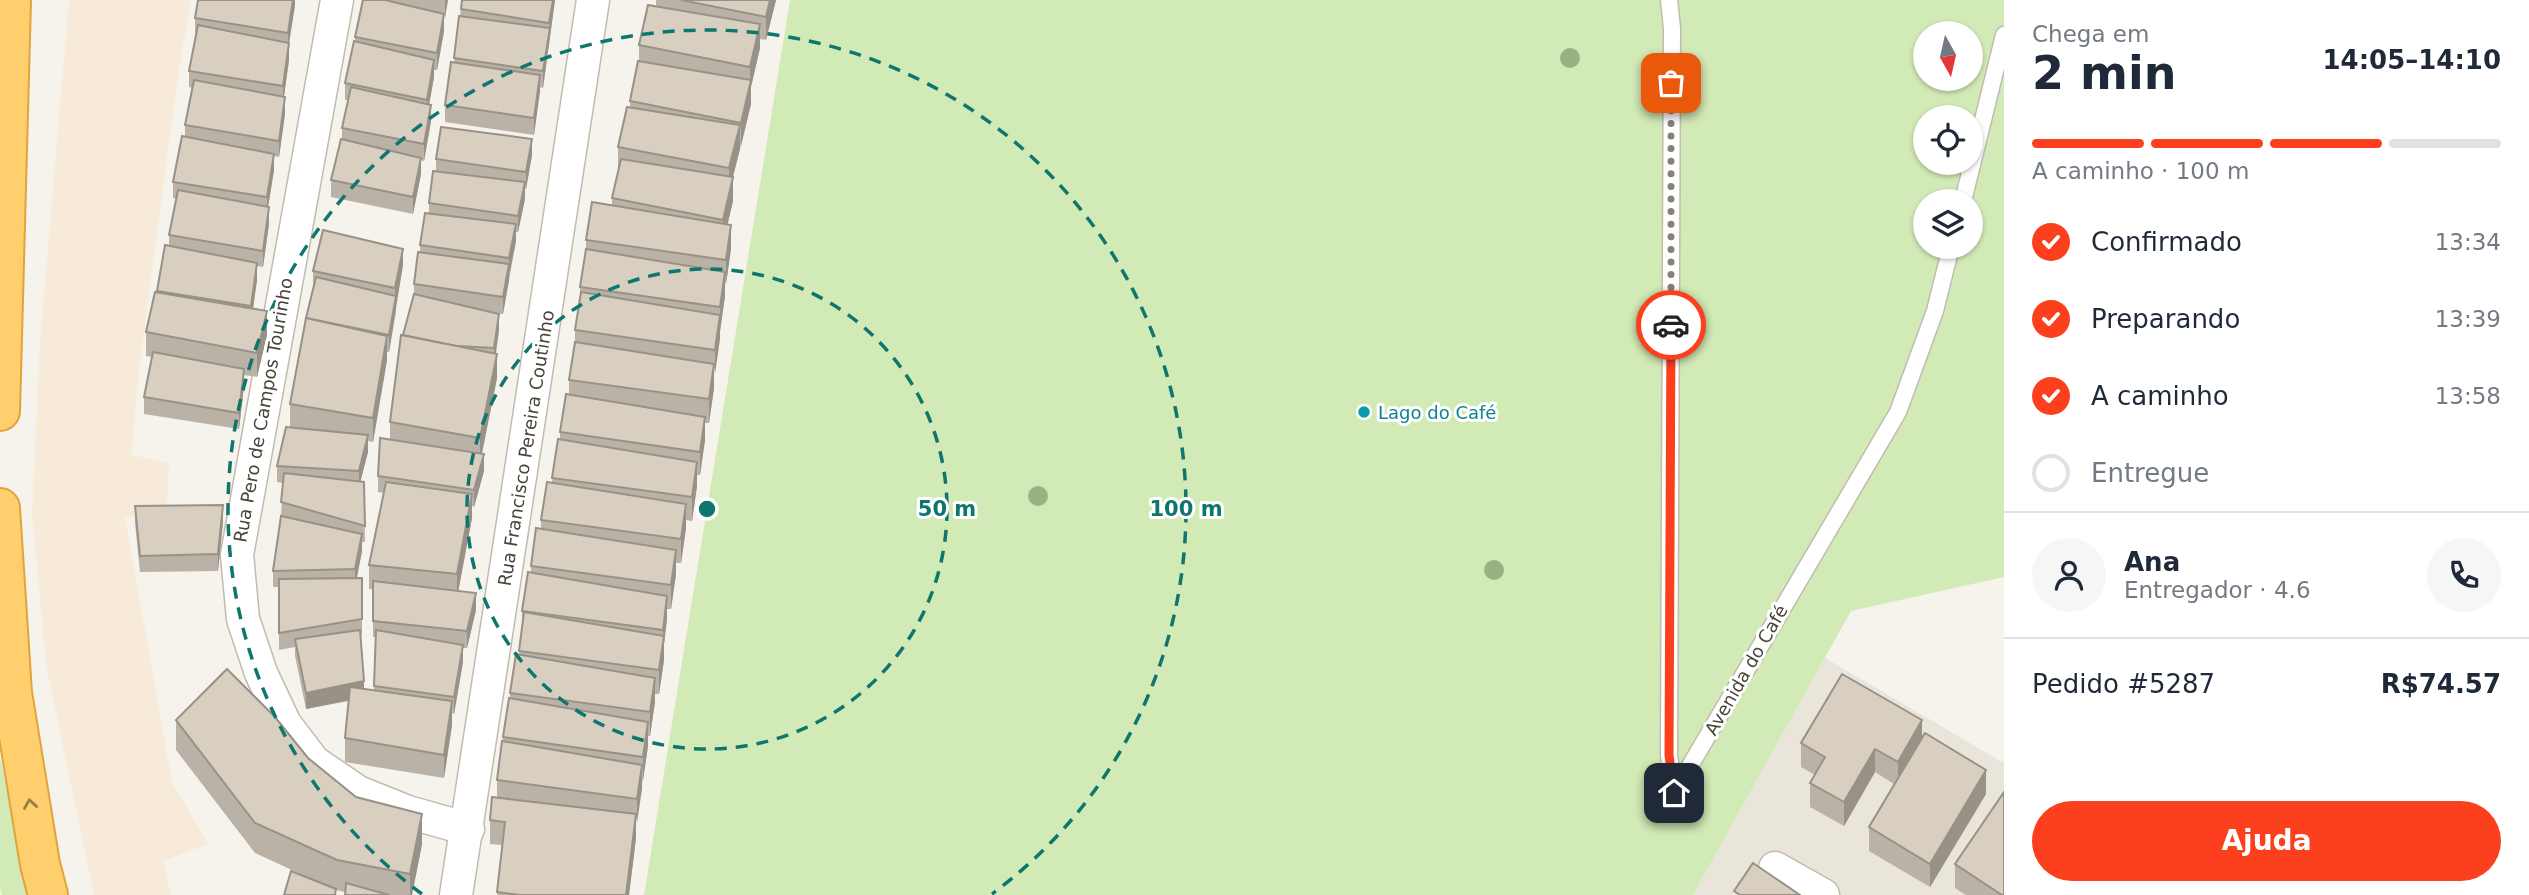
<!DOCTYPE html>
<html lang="pt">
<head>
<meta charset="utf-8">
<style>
  body { margin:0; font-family:"DejaVu Sans",sans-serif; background:#f6f6f7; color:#1f2937; height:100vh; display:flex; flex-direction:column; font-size:26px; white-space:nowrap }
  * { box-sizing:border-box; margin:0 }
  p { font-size:23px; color:#747a83 }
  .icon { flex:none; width:38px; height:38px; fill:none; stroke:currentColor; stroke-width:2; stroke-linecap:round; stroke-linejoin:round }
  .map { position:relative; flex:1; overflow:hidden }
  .panel { display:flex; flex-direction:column; background:#fff; width:525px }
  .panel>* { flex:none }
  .needle { width:46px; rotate:172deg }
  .controls { position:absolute; left:1913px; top:21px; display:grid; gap:14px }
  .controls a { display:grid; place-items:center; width:70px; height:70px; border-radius:50%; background:#fff; box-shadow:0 2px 5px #0004; font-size:35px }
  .pin { position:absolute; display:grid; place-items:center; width:60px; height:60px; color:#fff; margin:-30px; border-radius:14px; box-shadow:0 4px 10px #0006 }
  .courier { position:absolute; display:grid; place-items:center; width:70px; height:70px; margin:-35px; border:5px solid #fc3f1d; border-radius:50%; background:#fff; color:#222; box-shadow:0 2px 9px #0007 }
  .overview em { font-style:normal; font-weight:800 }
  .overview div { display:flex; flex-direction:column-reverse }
  .overview { display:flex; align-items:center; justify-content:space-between; height:119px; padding:0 28px }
  h1 { font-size:46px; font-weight:800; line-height:52px }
  .bar { display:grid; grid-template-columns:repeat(4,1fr); gap:10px 7px; align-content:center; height:84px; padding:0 28px }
  .bar i { height:9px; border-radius:5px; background:#e0e1e3 }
  .bar .selected { background:#fc3f1d }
  .bar p { grid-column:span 4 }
  .line { display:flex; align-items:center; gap:18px; padding:0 28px; border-top:2px solid #e0e1e3 }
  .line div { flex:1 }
  .round { display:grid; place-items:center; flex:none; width:74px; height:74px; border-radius:37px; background:#f6f6f7 }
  ol { padding:0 28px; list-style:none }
  li { display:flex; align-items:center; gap:21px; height:77px }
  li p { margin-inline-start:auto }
  li .icon { padding:7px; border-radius:50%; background:#fc3f1d; color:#fff; stroke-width:4 }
  li:last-child { color:#747a83 }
  li i { width:38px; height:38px; border:4px solid #e0e1e3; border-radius:50% }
  .primary-button { display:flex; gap:14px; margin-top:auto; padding:14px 28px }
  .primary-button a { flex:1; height:80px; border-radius:42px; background:#fc3f1d; color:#fff; font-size:28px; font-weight:800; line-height:80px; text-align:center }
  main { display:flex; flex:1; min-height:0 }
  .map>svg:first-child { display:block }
</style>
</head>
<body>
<main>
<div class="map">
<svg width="2004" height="895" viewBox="0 0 2004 895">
  <rect width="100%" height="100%" fill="#f6f3ec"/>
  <path fill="#eae5da" d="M1825,658l179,105v132h-311z"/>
  <path fill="#f7ead8" d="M69,0h122l-13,75 -38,287 -9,93 38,8 -3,57 -41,-3 47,265 36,62 -45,17 8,34h-77l-48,-231 -14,-151 8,-170z"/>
  <g fill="#d2eab5" fill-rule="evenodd">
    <path d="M790,0h1214v577l-153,34 -158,284h-1049zM1925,33h45v46h-45zM1925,117h45v46h-45zM1925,201h45v46h-45z"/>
    <path d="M0,757l29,138h-27l-2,-8z"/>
  </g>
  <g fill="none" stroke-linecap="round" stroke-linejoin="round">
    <g stroke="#c2bbae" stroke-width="19">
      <g id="lane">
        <path d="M1669,0l3,28 -3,727 5,38 224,-381 37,-101 16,-64"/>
        <path d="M1963,201l41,-166"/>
      </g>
    </g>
    <g stroke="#c2bbae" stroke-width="35">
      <g id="street">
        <path d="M337,0l-100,555 6,64 18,54 24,51 29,38 44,30 50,20 60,17"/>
        <path d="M1775,868l48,27"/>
        <path d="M456,895l137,-895"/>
      </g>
    </g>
    <g stroke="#e0a43c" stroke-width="42">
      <g id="highway">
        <path d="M0,411l11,-411"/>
        <path d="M0,508l12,185 28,171 8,31"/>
      </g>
    </g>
    <use href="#lane" stroke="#fff" stroke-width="16"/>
    <use href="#street" stroke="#fff" stroke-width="32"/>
    <use href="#highway" stroke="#ffcf6e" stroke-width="38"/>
  </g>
  <g fill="#97b381">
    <circle cx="1570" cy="58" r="10"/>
    <circle cx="1038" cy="496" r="10"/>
    <circle cx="1494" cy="570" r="10"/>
  </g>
  <g fill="#bab2a6">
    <path d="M295,0l-6,43v17l-5,37 1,17 -6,43 -5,-1v14l-6,37 1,17 -6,43 -6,-1v14l-4,28 14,27 -10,42 -13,-2v11l-5,43 -95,-15v-17l8,-40 -6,-1v-24l11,-39 8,-48 4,1v-11l7,-36 -3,-1v-16l12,-45v-12l7,-37 -3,-1v-16l7,-36 -1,-1v-16z"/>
    <path d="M362,0h86l-4,18v13l-7,39h-3v7l-5,27 2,17 -7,40 -3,-1v14l-8,40 -82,-17v-17l11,-40v-12l6,-28h-3v-17l10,-41v-5z"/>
    <path d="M462,0h93l-12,88 -3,-1 -6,48 -89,-13v-17l9,-42z"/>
    <path d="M656,0h120l-10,40 -6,-1v9l-9,39v17l-18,73v24l-6,24 4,24 -5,35 -1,-1v13l-11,78v14l-5,35h-4v17l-5,35h-3v11l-5,35 -6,-1v8l-5,35h-5v11l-5,35h-4v10l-3,25v16l-5,34h-4v8l-5,34h-2v10l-12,77v15l-7,57h-132l5,-50 -12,-1v-24l7,-22v-18l6,-43 7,-39v-5l9,-38 3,-27v-17l9,-38v-7l10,-38v-8l11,-38 8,-42v-8l9,-38v-14l6,-38v-12l5,-34v-9l6,-38v-9l26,-35v-7l6,-29v-22l12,-40v-6l9,-40v-16l17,-38z"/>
    <path d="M532,155l-6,34h-1v10l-7,33h-2v9l-13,73 -9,-1 5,17 -3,24 1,24 -15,76 2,17 -10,36 -2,-1v12l-14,73 18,19 -9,38h-4v14l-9,52 -2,-1v12l-8,53 -99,-16v-24l4,-37 -43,8 -11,-53v-9l-16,3v-63h-6v-16l8,-55 2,-33 -6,-1v-16l13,-38v-24l23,-116v-17l90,-6 -7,37v10l-7,40h-2v8l-14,82 -5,-1v11l-8,30h4l1,60h-3v9l-5,27h5v57l-2,1 4,53 10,1 2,-53h-3v-48h-4v-24l15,-72 -6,-1v-16l12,-36v-18l13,-87 11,-40v-11l6,-31v-8l9,-31v-11l7,-32v-12z"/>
    <path d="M135,506l88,16 -5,49 -78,1 -5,-49z"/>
    <path d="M176,720l132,38 48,39 66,47 -10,51h-67v-3l-9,-2v5l-5,-7 -76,-35 -79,-103z"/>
    <path d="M1922,738l64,56 -56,93 -61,-36v-24l25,-43 -19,-12 -31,54 -34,-19v-24l5,-8 -14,-8v-24z"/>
    <path d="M1955,864l49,31h-38l-11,-7z"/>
  </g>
  <g fill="#979187">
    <path d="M293,0h2v6l-6,37v17l-6,43v-17l5,-37v-16z"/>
    <path d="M445,0h3l-3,18z"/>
    <path d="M553,0h2l-12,88v-17z"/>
    <path d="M770,0h6l-10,40v-23z"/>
    <path d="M444,14v17l-7,39v-17z"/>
    <path d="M760,24v24l-9,39v17l-10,42v-23l9,-39v-17z"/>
    <path d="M434,60v17l-7,40v-17z"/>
    <path d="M540,75v17l-6,43v-17z"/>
    <path d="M285,97v17l-6,43v-16z"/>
    <path d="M431,105v16l-7,40v-17z"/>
    <path d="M740,125v24l-11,43v-24z"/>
    <path d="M532,139v16l-6,34v-17z"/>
    <path d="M274,154v16l-7,44v-17z"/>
    <path d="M421,158v16l-8,40v-17z"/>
    <path d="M733,177v24l-10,43v-24z"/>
    <path d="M525,182v17l-7,33v-16z"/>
    <path d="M269,207v17l-6,43v-16z"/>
    <path d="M516,224v17l-7,34v-17z"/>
    <path d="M731,225v24l-5,35v-24z"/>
    <path d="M403,249v16l-14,87v-17l6,-36v-11z"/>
    <path d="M257,263v17l-6,43v-17z"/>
    <path d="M509,264v16l-6,34v-17z"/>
    <path d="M725,272v24l-5,35v-24z"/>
    <path d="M267,311v24l-10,42v-24z"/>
    <path d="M499,314v16l-5,35v-17z"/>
    <path d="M720,315v24l-5,35v-24z"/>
    <path d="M387,336v24l-14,82v-24z"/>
    <path d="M497,354v24l-17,84v-24z"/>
    <path d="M714,364v24l-5,35v-24z"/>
    <path d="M244,369v17l-5,43v-16z"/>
    <path d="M705,417v23l-5,35v-23z"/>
    <path d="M368,435v17l-9,35v-16z"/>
    <path d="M484,454v17l-10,36v-17z"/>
    <path d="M697,462v24l-5,35v-24z"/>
    <path d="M472,494v24l-15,80v-24z"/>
    <path d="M686,504v24l-5,35v-24z"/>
    <path d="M223,505v17l-5,49v-17z"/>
    <path d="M362,534v17l-7,35v-17z"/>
    <path d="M676,550v24l-5,35v-24z"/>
    <path d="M476,593v17l-9,38v-17z"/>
    <path d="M667,596v23l-3,25v16l-5,34v-24l4,-26v-14z"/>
    <path d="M463,645v17l-9,52v-17z"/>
    <path d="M655,678v24l-5,34v-24z"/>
    <path d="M364,681v16l-58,12v-16z"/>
    <path d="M452,701v24l-8,53v-23z"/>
    <path d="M1922,720v24l-24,42v-24z"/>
    <path d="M648,722v24l-5,35v-24z"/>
    <path d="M1875,749v23l-31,54v-24z"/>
    <path d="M642,765v24l-5,34v-24z"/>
    <path d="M1986,770v24l-56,93v-23z"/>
    <path d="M422,814v30l-10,51h-2v-21z"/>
    <path d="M636,814v24l-7,57h-3z"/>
  </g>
  <g fill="#d8cfc1" stroke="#979187" stroke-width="2">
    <path d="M198,0h95l-5,33 -93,-15z"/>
    <path d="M363,0h22l59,14 -7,39 -82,-16z"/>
    <path d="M462,0h91l-4,23 -88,-14z"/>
    <path d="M681,0h89l-4,17z"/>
    <path d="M648,5l112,19 -10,43 -111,-22z"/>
    <path d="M459,16l91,12 -7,43 -89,-13z"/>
    <path d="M198,25l91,18 -6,43 -94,-15z"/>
    <path d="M354,41l80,19 -7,40 -82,-17z"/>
    <path d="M638,61l113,19 -10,43 -111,-22z"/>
    <path d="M451,62l89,13 -6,43 -89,-13z"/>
    <path d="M194,80l91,17 -6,44 -94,-16z"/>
    <path d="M351,87l80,18 -7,39 -82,-16z"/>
    <path d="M627,107l113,18 -11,43 -111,-21z"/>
    <path d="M441,127l91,12 -6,33 -90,-13z"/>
    <path d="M182,136l92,18 -7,43 -94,-15z"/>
    <path d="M341,139l80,19 -8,39 -82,-17z"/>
    <path d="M621,159l112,18 -10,43 -111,-22z"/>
    <path d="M433,171l92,11 -7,34 -89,-13z"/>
    <path d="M178,190l91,17 -6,44 -94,-16z"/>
    <path d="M592,202l139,23 -5,35 -140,-20z"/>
    <path d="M425,213l91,11 -7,34 -89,-13z"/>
    <path d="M323,230l80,19 -8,39 -82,-17z"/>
    <path d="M165,245l92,18 -6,43 -94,-15z"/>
    <path d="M586,249l139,23 -5,35 -140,-20z"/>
    <path d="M418,252l91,12 -6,33 -89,-13z"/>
    <path d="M316,277l80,19 -7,39 -83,-17z"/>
    <path d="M155,292l112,19 -10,42 -111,-21z"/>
    <path d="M581,292l139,23 -5,35 -140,-20z"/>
    <path d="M414,294l85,20 -5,34 -38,-2 -53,-11z"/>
    <path d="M306,318l81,18 -14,82 -83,-14z"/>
    <path d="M401,335l96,19 -17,84 -90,-16z"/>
    <path d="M575,342l139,22 -5,35 -140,-19z"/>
    <path d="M153,352l91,17 -5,44 -95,-16z"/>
    <path d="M566,394l139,23 -5,35 -140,-20z"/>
    <path d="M286,427l82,8 -9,36 -82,-5z"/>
    <path d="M380,438l104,16 -10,36 -96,-14z"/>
    <path d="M558,439l139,23 -5,35 -140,-19z"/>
    <path d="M284,473l80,9 1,44 -84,-24z"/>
    <path d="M386,482l86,12 -15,80 -88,-9z"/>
    <path d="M547,482l139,22 -5,35 -140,-19z"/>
    <path d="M223,505l-5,49 -78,2 -5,-50z"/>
    <path d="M281,516l81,18 -7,35 -82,2z"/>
    <path d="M536,528l140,22 -5,35 -140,-19z"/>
    <path d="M528,572l139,24 -4,34 -141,-19z"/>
    <path d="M362,578v41l-83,14v-54z"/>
    <path d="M373,581l103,12 -9,38 -94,-10z"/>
    <path d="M524,612l140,24 -5,34 -140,-19z"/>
    <path d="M360,630l4,51 -58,12 -11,-54z"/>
    <path d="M376,630l87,15 -9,52 -80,-11z"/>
    <path d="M516,654l139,24 -5,34 -140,-19z"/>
    <path d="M227,669l48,48 33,41 48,39 66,17 -12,60 -73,-14 -82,-37 -79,-103z"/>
    <path d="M1842,674l80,46 -24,42 -23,-13 -31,53 -34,-19 15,-26 -24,-14z"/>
    <path d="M350,687l102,14 -8,54 -99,-17z"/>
    <path d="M509,698l139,24 -5,35 -140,-20z"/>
    <path d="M1925,733l61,37 -56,94 -61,-37z"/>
    <path d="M502,741l140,24 -5,34 -140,-19z"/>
    <path d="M2004,792v103h-2l-47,-31z"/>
    <path d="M492,797l144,17 -10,81h-106l-23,-3 8,-70 -15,-2z"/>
    <path d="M1753,863l47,32h-60l-6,-4z"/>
    <path d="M291,871l45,18 -1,6h-51z"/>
    <path d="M346,883l43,12h-44z"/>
  </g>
  <defs><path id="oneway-chevron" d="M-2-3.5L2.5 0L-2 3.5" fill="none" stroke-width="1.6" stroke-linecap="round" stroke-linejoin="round" transform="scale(1.75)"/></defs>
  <use stroke="#937c4e" href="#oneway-chevron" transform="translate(30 804) rotate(-99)"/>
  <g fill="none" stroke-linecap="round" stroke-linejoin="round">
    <path stroke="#878178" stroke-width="7" stroke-dasharray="0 12.6" d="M1671,325v-242"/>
    <path stroke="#fc3f1d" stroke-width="9" d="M1671,325l-2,430 5,38"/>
  </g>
  <g fill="none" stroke="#0f766e" stroke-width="3.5" stroke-dasharray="12 9">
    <circle cx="707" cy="509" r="240"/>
    <path d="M422 894A479 479 0 1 1 992 894"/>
  </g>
  <circle fill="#0f9aa8" stroke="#fff" stroke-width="2.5" cx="1364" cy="412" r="7"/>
  <g text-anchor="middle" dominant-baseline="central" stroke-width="6" stroke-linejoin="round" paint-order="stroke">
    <g font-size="18" fill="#4b4439" stroke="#fff">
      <text transform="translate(263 410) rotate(-80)">Rua Pero de Campos Tourinho</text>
      <text transform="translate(526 448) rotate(-81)">Rua Francisco Pereira Coutinho</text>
      <text transform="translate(1746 670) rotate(-60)">Avenida do Café</text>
    </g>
    <g font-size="18" fill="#0d838f" stroke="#fff" text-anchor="start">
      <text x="1378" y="412">Lago do Café</text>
    </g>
  </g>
  <circle cx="707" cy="509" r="10" fill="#0f766e" stroke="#fff" stroke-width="3.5"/>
  <g font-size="21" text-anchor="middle" font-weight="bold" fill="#0f766e" stroke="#fff" stroke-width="6" stroke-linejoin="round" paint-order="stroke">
    <text x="947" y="516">50 m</text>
    <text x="1186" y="516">100 m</text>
  </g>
</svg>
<div class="controls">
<a><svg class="needle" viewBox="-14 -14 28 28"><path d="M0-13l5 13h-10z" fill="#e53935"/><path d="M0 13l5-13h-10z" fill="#747a83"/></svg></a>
<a><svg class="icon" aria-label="locate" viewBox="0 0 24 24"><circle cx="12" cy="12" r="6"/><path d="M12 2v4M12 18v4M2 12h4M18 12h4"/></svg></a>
<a><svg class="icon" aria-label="layers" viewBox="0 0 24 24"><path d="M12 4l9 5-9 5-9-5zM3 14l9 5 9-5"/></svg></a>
</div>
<div class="pin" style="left:1671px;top:83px;background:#ea580c"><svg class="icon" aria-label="bag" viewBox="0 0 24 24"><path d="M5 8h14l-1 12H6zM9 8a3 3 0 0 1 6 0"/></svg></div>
<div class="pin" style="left:1674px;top:793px;background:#1f2937"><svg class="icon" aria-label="home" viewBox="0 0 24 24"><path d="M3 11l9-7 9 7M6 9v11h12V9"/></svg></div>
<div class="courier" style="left:1671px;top:325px"><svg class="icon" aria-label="car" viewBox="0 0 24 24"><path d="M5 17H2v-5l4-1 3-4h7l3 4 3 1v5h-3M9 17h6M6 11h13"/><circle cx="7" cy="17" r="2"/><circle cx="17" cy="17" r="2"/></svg></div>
</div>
<section class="panel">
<div class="overview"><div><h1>2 min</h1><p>Chega em</p></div><em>14:05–14:10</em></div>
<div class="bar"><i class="selected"></i><i class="selected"></i><i class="selected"></i><i></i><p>A caminho · 100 m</p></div>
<ol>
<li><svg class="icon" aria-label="check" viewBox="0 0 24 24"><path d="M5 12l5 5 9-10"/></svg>Confirmado<p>13:34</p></li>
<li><svg class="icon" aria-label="check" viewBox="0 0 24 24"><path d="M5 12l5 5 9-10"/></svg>Preparando<p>13:39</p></li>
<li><svg class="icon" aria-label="check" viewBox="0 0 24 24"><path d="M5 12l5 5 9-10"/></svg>A caminho<p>13:58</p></li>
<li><i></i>Entregue</li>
</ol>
<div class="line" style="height:126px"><a class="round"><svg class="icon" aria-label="person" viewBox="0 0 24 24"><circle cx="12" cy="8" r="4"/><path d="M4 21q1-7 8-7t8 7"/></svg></a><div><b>Ana</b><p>Entregador · 4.6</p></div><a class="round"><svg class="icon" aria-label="phone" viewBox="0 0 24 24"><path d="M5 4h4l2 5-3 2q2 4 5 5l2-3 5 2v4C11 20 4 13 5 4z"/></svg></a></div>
<div class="line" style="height:91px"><div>Pedido #5287</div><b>R$74.57</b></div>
<div class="primary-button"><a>Ajuda</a></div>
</section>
</main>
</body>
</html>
